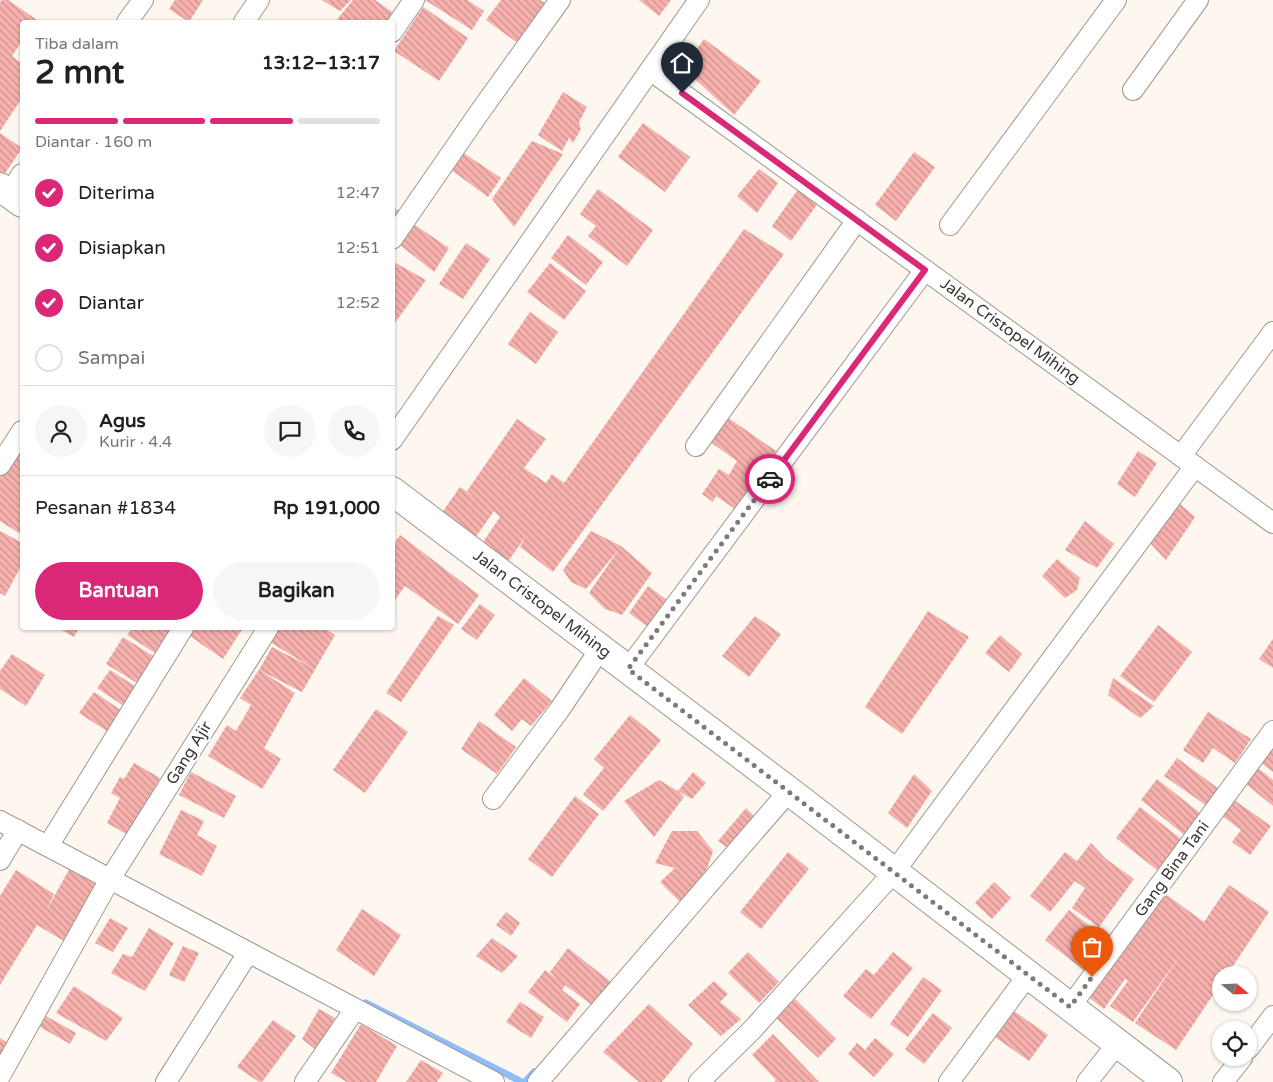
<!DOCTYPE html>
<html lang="id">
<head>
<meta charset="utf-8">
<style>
  body { margin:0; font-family:"Varela Round",sans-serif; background:#f6f6f6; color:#202124; height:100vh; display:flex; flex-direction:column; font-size:19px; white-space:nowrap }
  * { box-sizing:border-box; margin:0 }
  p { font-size:16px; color:#757577 }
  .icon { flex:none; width:28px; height:28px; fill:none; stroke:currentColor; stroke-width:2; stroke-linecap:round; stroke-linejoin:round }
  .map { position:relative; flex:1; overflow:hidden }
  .panel { position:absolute; left:20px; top:20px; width:375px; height:610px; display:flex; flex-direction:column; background:#fff; border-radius:5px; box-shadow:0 1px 4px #0004 }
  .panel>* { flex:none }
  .needle { width:32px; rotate:109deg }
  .tools { position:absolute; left:1212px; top:966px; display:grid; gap:10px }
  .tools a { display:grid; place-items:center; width:45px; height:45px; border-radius:50%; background:#fff; box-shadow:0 1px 4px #0004; font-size:25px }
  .pin { position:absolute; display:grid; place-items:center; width:42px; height:42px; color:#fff; margin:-51px -21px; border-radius:50% 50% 50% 0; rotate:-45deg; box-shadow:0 0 5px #0007 }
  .pin .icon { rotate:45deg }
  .courier { position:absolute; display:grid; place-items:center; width:50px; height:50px; margin:-25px; border:4px solid #db2777; border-radius:50%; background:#fff; color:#222; box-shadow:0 1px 6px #0007 }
  .headline em { font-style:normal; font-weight:700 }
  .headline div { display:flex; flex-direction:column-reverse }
  .headline { display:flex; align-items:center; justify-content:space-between; height:85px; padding:0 15px }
  h1 { font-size:32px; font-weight:700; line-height:38px }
  .bar { display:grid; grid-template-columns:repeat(4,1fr); gap:8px 5px; align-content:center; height:60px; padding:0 15px }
  .bar i { height:6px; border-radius:4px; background:#e0e0e0 }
  .bar .current { background:#db2777 }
  .bar p { grid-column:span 4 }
  .line { display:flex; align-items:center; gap:12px; padding:0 15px; border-top:1px solid #e0e0e0 }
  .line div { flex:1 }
  .round { display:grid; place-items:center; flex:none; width:52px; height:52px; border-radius:26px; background:#f6f6f6 }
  ol { padding:0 15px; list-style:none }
  li { display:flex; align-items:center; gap:15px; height:55px }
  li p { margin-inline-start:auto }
  li .icon { padding:5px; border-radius:50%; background:#db2777; color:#fff; stroke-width:4 }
  li:last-child { color:#757577 }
  li i { width:28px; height:28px; border:2px solid #e0e0e0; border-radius:50% }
  .primary-button { display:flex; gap:10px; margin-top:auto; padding:10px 15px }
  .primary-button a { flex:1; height:58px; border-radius:30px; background:#db2777; color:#fff; font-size:20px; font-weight:700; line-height:58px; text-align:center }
  .primary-button a+a { background:#f6f6f6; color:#202124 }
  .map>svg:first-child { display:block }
</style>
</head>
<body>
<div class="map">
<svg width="1273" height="1082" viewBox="0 0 1273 1082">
  <defs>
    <pattern id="building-back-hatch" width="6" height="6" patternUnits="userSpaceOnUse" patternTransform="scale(1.25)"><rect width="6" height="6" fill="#f7b1ad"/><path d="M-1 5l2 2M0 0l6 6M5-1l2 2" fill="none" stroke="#c9918e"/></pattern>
  </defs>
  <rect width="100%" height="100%" fill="#fef7f0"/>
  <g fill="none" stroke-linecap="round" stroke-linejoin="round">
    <g stroke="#8fbcfb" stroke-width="7">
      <path d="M366,1003l156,79"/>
      <path d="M525,1082l9,-10"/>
    </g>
  </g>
  <g fill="url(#building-back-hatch)">
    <path d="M2,0h6l29,20 -2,2h-13v19l-10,15 10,8v34l-22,33v-129z"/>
    <path d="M175,0h28l-14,22 -20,-13z"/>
    <path d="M322,0h29l-11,11z"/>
    <path d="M353,0h22l23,16 -5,6h-58z"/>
    <path d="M425,0h42l17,11 -12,19z"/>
    <path d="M501,0h39l8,5 -29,39 -33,-24z"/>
    <path d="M639,0h32l-12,16z"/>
    <path d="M423,7l45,31 -29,43 -45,-30z"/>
    <path d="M704,39l57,42 -27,34 -51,-47z"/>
    <path d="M563,92l24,15 -8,15 2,7 -8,14 -4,-5 -7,13 -24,-16z"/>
    <path d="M643,123l47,34 -25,35 -47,-35z"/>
    <path d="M0,133l22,15 -20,30 -2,-2z"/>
    <path d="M532,141l31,13 -49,73 -22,-28z"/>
    <path d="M462,152l39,26 -13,19 -38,-28z"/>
    <path d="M914,152l21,15 -39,54 -21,-16z"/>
    <path d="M759,169l19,14 -21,30 -20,-17z"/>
    <path d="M799,188l19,15 -27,38 -19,-15z"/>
    <path d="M598,189l55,41 -26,36 -39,-30 8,-10 -16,-12z"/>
    <path d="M392,207l9,5 -9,14z"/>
    <path d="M415,225l34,23 -15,24 -34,-27z"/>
    <path d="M744,229l40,25 -231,318 -33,-25 6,-11 -19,27 -26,-18 19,-28 -6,-6 -19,27 -34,-24 19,-27 16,11 -9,-7 50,-72 29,20 -22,29 22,15 6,-9 12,9z"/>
    <path d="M568,235l35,27 -17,23 -35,-27z"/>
    <path d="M466,243l24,16 -27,40 -24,-15z"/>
    <path d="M392,261l34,19 -34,47z"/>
    <path d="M550,263l36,28 -22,29 -37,-28z"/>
    <path d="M530,312l28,20 -22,32 -28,-20z"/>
    <path d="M727,417l49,34 -41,58 -19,-13 -3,6 -11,-8 17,-25 10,6 8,-14 -28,-20z"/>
    <path d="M22,437v63l-2,5 2,1v29l-22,-14v-47z"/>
    <path d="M1138,451l19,12 -22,34 -18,-13z"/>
    <path d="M1179,503l16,14 -29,43 -18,-19z"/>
    <path d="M1085,521l29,23 -17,24 -32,-18z"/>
    <path d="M0,531l22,12v21l-17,32 -5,-3z"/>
    <path d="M591,531l30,15 31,27 -30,42 -17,-6 -16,-16 30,-44 -33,40 -15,-7 -8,-12z"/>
    <path d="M400,535l79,60 -21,29 -53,-38 -13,18v-58z"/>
    <path d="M1057,559l23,19 -3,12 -12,8 -23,-22z"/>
    <path d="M648,586l19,14 -19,27 -19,-14z"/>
    <path d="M480,604l15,11 -18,25 -16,-11z"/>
    <path d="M928,611l41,26 -67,97 -37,-27z"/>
    <path d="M438,616l16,9 -53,77 -15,-9z"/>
    <path d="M755,616l26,18 -32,43 -27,-21z"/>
    <path d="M1158,625l34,27 -38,50 -34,-26z"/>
    <path d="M58,628h21l-5,9z"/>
    <path d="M132,628h44l-18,27 -31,-20z"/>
    <path d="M191,628h52l-20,31 -36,-25z"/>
    <path d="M276,628h48l11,7 -33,57 -41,-21 34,22 -31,55 17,11 -19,30 -54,-33 19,-31 9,6 15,-26 -11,-7 19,-28 13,-23 39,20 -43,-26z"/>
    <path d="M1000,635l22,19 -13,18 -24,-19z"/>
    <path d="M123,637l35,22 -16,27 -36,-22z"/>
    <path d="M1273,639v29l-14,-9z"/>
    <path d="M12,654l33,21 -19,31 -26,-17v-18z"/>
    <path d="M110,670l31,20 -13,19 -31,-21z"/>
    <path d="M524,678l28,23 -21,25 -9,-7 -10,12 -18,-16z"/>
    <path d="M1113,678l41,28 -14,12 -32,-23z"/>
    <path d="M94,692l33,22 -14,21 -34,-22z"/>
    <path d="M376,709l32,23 -43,61 -32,-23z"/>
    <path d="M1208,712l43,27 -16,24 -22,-15 -10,15 -20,-13z"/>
    <path d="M630,715l31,25 -58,71 -20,-17 21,-26 -10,-9z"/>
    <path d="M479,721l37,26 -19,27 -36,-25z"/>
    <path d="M1273,746v26l-13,-10z"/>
    <path d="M1177,758l42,31 -12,17 -43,-30z"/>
    <path d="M134,763l26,15 -32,57 -21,-12 13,-25 -9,-5 9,-16 4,2z"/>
    <path d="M1258,768l15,12v26l-27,-22z"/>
    <path d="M191,772l45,24 -12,22 -45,-23z"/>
    <path d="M693,772l13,11 -14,16 -14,-8z"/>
    <path d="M914,774l18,17 -25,37 -19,-15z"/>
    <path d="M1157,779l47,37 -17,21 -46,-37z"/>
    <path d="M659,780l19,11 6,6 -30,40 -30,-36z"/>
    <path d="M575,796l24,18 -47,63 -24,-18z"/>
    <path d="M1230,797l41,29 -21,29 -18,-13 9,-12 -23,-17z"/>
    <path d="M1140,807l45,35 -24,31 -45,-35z"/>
    <path d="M746,808l11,11 -26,31 -13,-9z"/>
    <path d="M181,810l23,11 -7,14 20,11 -15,30 -43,-22z"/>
    <path d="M672,831h25l16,20 -6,18 -26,34 -21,-21 15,-14 -20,-5z"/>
    <path d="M1091,843l15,16 28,20 -35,48 -27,-19 13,-20 -10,-7 -25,31 -20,-16 35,-44 12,9z"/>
    <path d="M788,852l21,17 -48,60 -21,-17z"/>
    <path d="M70,868l32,18 -33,58 -32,-19 -37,60v-89l16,-26 38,24 -8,17z"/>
    <path d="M994,882l17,16 -19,21 -17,-16z"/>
    <path d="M1229,885l40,27 -42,63h-6v8l-45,67 -41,-27 47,-70 -49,69 -23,-16 18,-25 -3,-2 -21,30 -20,-15 80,-101 40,29z"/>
    <path d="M362,909l39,26 -27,41 -38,-26z"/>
    <path d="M1069,910l44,34 -23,31 -45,-35z"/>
    <path d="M506,912l14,11 -9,13 -15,-11z"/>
    <path d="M110,918l18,10 -15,24 -18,-9z"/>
    <path d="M149,928l25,15 -29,48 -34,-18 12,-19 9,3z"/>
    <path d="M492,938l26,18 -16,17 -26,-17z"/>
    <path d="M183,946l16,7 -15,29 -15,-7z"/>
    <path d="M568,948l43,34 -19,23 -27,-20 -3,5 18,14 -13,18 -39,-30 17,-22 12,9 -7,-7z"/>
    <path d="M748,952l31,30 -20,21 -31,-30z"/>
    <path d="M893,952l20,16 -42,51 -28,-23 23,-27 8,6z"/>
    <path d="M923,977l19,13 -34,47 -18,-13z"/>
    <path d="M714,981l14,13 -8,8 21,17 -20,17 -33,-31z"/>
    <path d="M74,986l49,32 -17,23 -50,-28z"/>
    <path d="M795,999l41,40 -18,19 -42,-40z"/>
    <path d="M520,1002l24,15 -13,21 -25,-16z"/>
    <path d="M649,1004l44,40 -31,38h-23l-36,-30z"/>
    <path d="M319,1009l16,9 -19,32 -14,-11z"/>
    <path d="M1014,1011l34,24 -19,26 -34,-24z"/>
    <path d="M933,1013l19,15 -28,36 -19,-15z"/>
    <path d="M46,1016l30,17 -6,11 -30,-17z"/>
    <path d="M273,1020l23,16 -34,46h-3l-22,-15z"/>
    <path d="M361,1024l36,22 -21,36h-29l-16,-9z"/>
    <path d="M773,1034l46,48h-45l2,-2 -24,-25z"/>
    <path d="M0,1038l13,8 -13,22z"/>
    <path d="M875,1038l19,16 -20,23 -26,-23 9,-11 8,7z"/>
    <path d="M421,1060l22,13 -6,9h-31z"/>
  </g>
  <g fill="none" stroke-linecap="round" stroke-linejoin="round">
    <g stroke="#9e9891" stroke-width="22">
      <g id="street">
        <path d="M127,22l16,-22"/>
        <path d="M244,22l15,-22"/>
        <path d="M392,32l22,-32"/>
        <path d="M650,70l623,453"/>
        <path d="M1133,90l65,-90"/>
        <path d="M9,194l13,-20"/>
        <path d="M950,225l166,-225"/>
        <path d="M392,239l87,-126 81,-113"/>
        <path d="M392,440l307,-440"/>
        <path d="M696,446l161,-226"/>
        <path d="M1181,456l92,-124"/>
        <path d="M0,465l22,-34"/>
        <path d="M628,669l297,-399"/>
        <path d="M493,799l67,-90 41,-61"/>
        <path d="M0,821l494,261"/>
        <path d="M48,846l135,-218"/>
        <path d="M0,860l18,-30"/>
        <path d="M1070,1007l203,-276"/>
        <path d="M1249,1048l24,-32"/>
        <path d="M0,1076l110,-197 158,-251"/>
        <path d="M166,1082l82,-129"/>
        <path d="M305,1082l50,-73"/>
        <path d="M538,1082l251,-291"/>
        <path d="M699,1082l53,-52 142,-158 301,-406"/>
        <path d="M949,1082l79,-107"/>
        <path d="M1087,1082l31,-39"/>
        <path d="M1223,1082l19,-24"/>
      </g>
    </g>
    <g stroke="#9e9891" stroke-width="30">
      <g id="secondary">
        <path d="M0,187l22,16"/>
        <path d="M392,491l397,300 379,291"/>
      </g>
    </g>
    <use href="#street" stroke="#fff" stroke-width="20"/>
    <use href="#secondary" stroke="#fff" stroke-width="28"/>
  </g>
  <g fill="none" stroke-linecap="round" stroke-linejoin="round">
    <path stroke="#7f7a76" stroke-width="5" stroke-dasharray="0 9" d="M770,479l-142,190 442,338 22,-30"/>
    <path stroke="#db2777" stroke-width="6" d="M682,93l243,177 -155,209"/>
  </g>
  <g text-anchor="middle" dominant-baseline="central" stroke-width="5" stroke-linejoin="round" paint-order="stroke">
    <g font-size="16" fill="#3a3734" stroke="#fff">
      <text transform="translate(1010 331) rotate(36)">Jalan Cristopel Mihing</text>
      <text transform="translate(542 604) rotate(37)">Jalan Cristopel Mihing</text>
      <text transform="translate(189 753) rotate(-58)">Gang Ajir</text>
      <text transform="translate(1172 869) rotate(-54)">Gang Bina Tani</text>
    </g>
  </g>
</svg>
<div class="tools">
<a><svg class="needle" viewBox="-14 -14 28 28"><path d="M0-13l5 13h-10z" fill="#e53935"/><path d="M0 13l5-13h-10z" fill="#757577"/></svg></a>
<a><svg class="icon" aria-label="locate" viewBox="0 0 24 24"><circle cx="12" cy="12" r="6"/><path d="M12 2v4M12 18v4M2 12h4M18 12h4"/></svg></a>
</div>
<div class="pin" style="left:1092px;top:977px;background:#ea580c"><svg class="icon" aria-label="bag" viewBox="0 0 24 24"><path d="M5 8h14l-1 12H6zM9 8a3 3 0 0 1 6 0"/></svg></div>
<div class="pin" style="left:682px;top:93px;background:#1f2937"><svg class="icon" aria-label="home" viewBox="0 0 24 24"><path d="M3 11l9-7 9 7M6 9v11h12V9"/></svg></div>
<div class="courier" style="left:770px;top:479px"><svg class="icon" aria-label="car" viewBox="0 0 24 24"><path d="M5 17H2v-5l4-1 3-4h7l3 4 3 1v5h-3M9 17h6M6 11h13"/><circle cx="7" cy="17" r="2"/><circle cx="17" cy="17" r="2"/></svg></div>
<section class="panel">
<div class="headline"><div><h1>2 mnt</h1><p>Tiba dalam</p></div><em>13:12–13:17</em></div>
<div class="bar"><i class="current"></i><i class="current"></i><i class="current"></i><i></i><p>Diantar · 160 m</p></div>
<ol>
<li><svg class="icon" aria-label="check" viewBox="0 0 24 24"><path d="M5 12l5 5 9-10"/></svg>Diterima<p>12:47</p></li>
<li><svg class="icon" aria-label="check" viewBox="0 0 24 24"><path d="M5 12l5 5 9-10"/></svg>Disiapkan<p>12:51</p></li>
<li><svg class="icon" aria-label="check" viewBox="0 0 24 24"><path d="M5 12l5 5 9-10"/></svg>Diantar<p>12:52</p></li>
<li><i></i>Sampai</li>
</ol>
<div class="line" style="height:90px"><a class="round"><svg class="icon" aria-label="person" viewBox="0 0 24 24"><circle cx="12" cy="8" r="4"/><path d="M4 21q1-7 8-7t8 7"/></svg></a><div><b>Agus</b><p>Kurir · 4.4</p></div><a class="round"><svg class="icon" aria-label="chat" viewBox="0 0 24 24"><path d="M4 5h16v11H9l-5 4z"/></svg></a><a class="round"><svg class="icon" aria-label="phone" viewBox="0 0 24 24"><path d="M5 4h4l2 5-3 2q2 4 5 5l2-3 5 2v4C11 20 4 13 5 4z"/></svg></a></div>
<div class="line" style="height:65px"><div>Pesanan #1834</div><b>Rp 191,000</b></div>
<div class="primary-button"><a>Bantuan</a><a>Bagikan</a></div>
</section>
</div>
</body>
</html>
